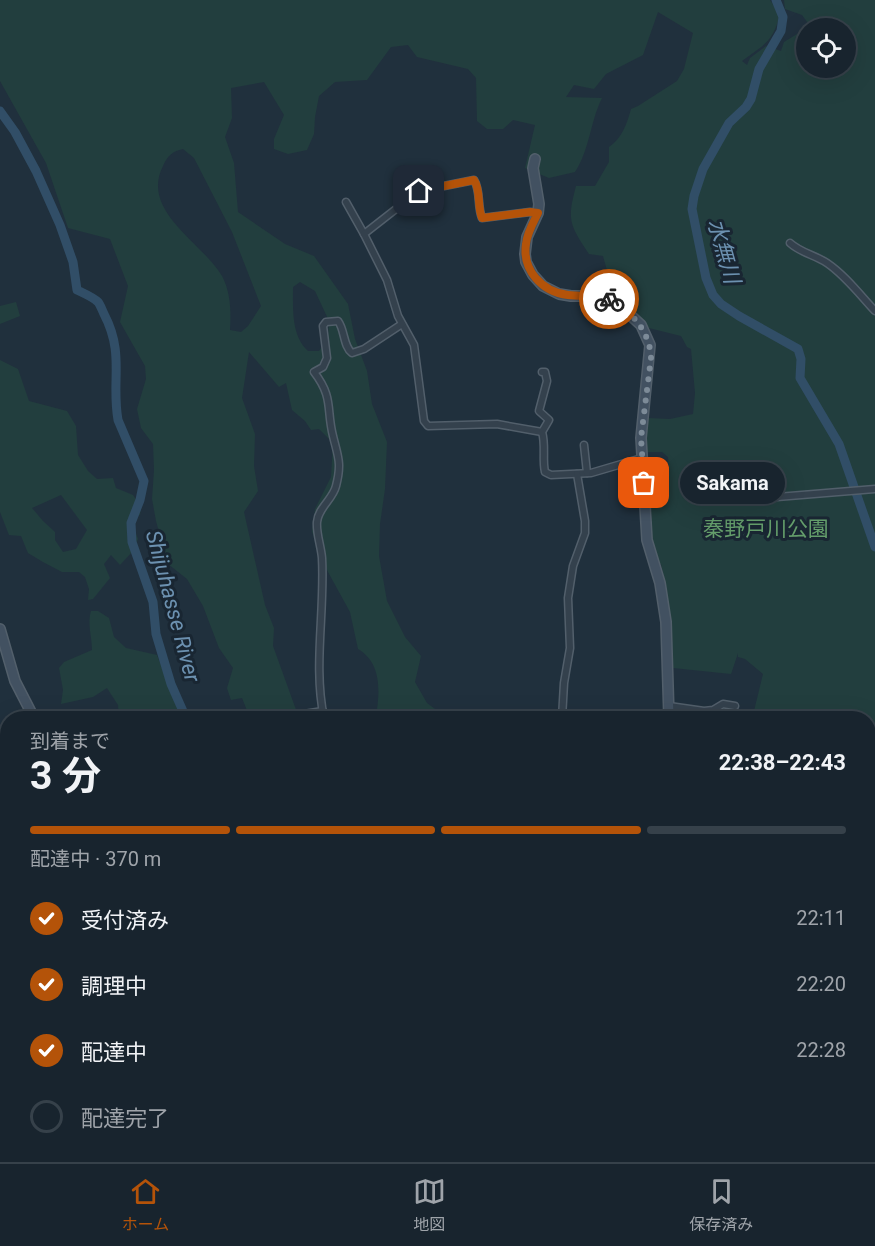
<!DOCTYPE html>
<html lang="ja">
<head>
<meta charset="utf-8">
<style>
  body { margin:0; font-family:Roboto,"Noto Sans JP",sans-serif; background:#25303a; color:#f1f3f6; height:100vh; display:flex; flex-direction:column; font-size:22px; white-space:nowrap }
  * { box-sizing:border-box; margin:0 }
  p { font-size:20px; color:#9fa4aa }
  .icon { flex:none; width:33px; height:33px; fill:none; stroke:currentColor; stroke-width:2; stroke-linecap:round; stroke-linejoin:round }
  .map { position:relative; flex:1; overflow:hidden }
  .sheet { position:absolute; left:0px; top:711px; width:876px; height:452px; display:flex; flex-direction:column; background:#18242e; border-radius:24px 24px 0 0; box-shadow:0 6px 24px #0002,0 0 0 2px #36414a }
  .sheet>* { flex:none }
  .fabs { position:absolute; left:796px; top:18px; display:grid; gap:12px }
  .fabs a { display:grid; place-items:center; width:60px; height:60px; border-radius:50%; background:#18242e; box-shadow:0 6px 24px #0002,0 0 0 2px #36414a; font-size:30px }
  .pin { position:absolute; display:grid; place-items:center; width:51px; height:51px; color:#fff; margin:-26px; border-radius:12px; box-shadow:0 3px 9px #0006 }
  .courier { position:absolute; display:grid; place-items:center; width:60px; height:60px; margin:-30px; border:4px solid #b45309; border-radius:50%; background:#fff; color:#222; box-shadow:0 2px 8px #0007 }
  .bubble { position:absolute; height:42px; border-radius:21px; background:#18242e; box-shadow:0 6px 24px #0002,0 0 0 2px #36414a; font-size:20px; font-weight:700; line-height:42px; text-align:center }
  .head em { font-style:normal; font-weight:700 }
  .head div { display:flex; flex-direction:column-reverse }
  .head { display:flex; align-items:center; justify-content:space-between; height:102px; padding:0 30px }
  h1 { font-size:39px; font-weight:700; line-height:45px }
  .bar { display:grid; grid-template-columns:repeat(4,1fr); gap:9px 6px; align-content:center; height:72px; padding:0 30px }
  .bar i { height:8px; border-radius:4px; background:#36414a }
  .bar .selected { background:#b45309 }
  .bar p { grid-column:span 4 }
  ol { padding:0 30px; list-style:none }
  li { display:flex; align-items:center; gap:18px; height:66px }
  li p { margin-inline-start:auto }
  li .icon { padding:6px; border-radius:50%; background:#b45309; color:#fff; stroke-width:4 }
  li:last-child { color:#9fa4aa }
  li i { width:33px; height:33px; border:3px solid #36414a; border-radius:50% }
  .menu { display:flex; justify-content:space-around; align-items:center; height:84px; border-top:2px solid #36414a; background:#18242e; font-size:16px; color:#9fa4aa }
  .menu a { display:grid; justify-items:center; gap:3px }
  .menu .selected { color:#b45309 }
  .map>svg:first-child { display:block }
</style>
</head>
<body>
<div class="map">
<svg width="875" height="1162" viewBox="0 0 875 1162">
  <rect width="100%" height="100%" fill="#20303d"/>
  <g fill="#223e3e" fill-rule="evenodd">
    <path d="M0,0h770l10,14c-7,28 -16,31 -38,47l5,4 3,-7 16,-12 15,5 3,-9 26,-16 -8,-11 -17,-6 -1,-9h91v1063l-7,-1v-344h-124l9,-3 10,-41 -18,-15 -7,-2v-4l-7,21 -58,-6c-2,-35 -4,-70 -12,-104h-3l-9,-33 3,-1 -2,-43 13,-3 6,-5 -1,-22 -6,-5h-15l-1,-29 2,-5 22,1 23,-5 2,-21 -4,-44 -4,-2 -6,-11 -32,-8 -43,-38 2,-16 -5,-18 -14,-2c-20,-30 -22,-34 -13,-68h19l14,-24v-15c13,-9 18,-23 22,-38l7,-3 39,-25 7,-12 9,-36 -35,-21 -15,43 -37,19 -12,15 -20,-4 -8,12 36,1c-12,24 -12,51 -27,74l-26,6 -24,-10 10,-43 -22,-5 -10,9h-16l-10,-8 -1,-43 -8,-9 -51,-12 -9,-12 -17,2 -24,33 -32,2 -16,14 -4,21 -1,17 -7,16 -19,4 -14,-5v-10l10,-24 -20,-33 -33,6 1,30 -7,19 9,26 4,49 47,32 29,12 34,48 7,35 12,32 5,33 15,38 -2,47 -5,35 -1,32 8,45 18,36 16,19 -6,26 12,21 20,15h-68l-3,-2c4,-24 6,-53 -18,-67l-8,-37 -22,-40 -16,-40 3,-23 16,-32 2,-34 -14,-14 -8,1 -6,-9 -13,-11 -6,-27 -7,4 -30,-35 -7,46 13,36 -1,32 4,25 -14,21 21,93 9,23 -1,18 26,72h-49l-8,-20 -11,2 -4,-12 6,-20 -14,-20 -16,-42 -16,-27 -19,-15 -12,-43 -4,-22 2,-29 -1,-26 -12,-16 -4,-19 9,-30 -1,-13 -25,-44 8,-36 -18,-47 -42,-11 -22,-65 -46,-82zM807,28h39v40h-39zM183,149l11,9 38,74 29,74 -13,20 -7,6 -11,-2c1,-18 1,-37 -8,-54 -20,-34 -82,-65 -59,-110 4,-10 10,-15 20,-17zM300,282l15,9 14,30 -1,17 -9,13h-11c-17,-15 -15,-43 -15,-64z"/>
    <path d="M16,302l4,14 -20,8v-18z"/>
    <path d="M0,360l18,9 11,32 38,10 9,15 2,29 10,16 9,8 16,-1 3,10 17,7 8,12 -1,8 -11,4 -2,5 8,7 3,8 -6,13 -12,13 -9,-10 -7,9 6,14 -17,21 -5,1 1,-11 -4,-12 -6,-5h-17l-19,-10 -15,-9 -7,-17 -12,-1 -9,-23zM61,495l26,35 -11,19 -13,3 -8,-12v-8l-12,-11 -11,-13z"/>
    <path d="M91,611h7l11,7 5,19 12,11 31,7 24,63h-62l-1,-13 -11,-17 -14,9 -32,7 2,-14 -4,-22 5,-6 28,-12c0,-13 -5,-27 -1,-39z"/>
  </g>
  <g fill="none" stroke-linecap="round" stroke-linejoin="round">
    <g stroke="#314e67" stroke-width="9">
      <path d="M776,0l7,17 -2,14 -22,38 -8,30 -5,8 -17,16 -26,46 -9,27 -2,13 14,69 7,17 8,9 18,12 59,33 3,10 -1,19 39,66 36,103"/>
      <path d="M0,111l15,21 21,39 24,54 13,37 4,28c6,3 16,7 21,12 2,2 4,8 6,12 21,40 7,67 14,106l26,61 -4,19 -9,23 1,19 21,60 3,32 15,50 15,34"/>
      <path d="M868,1072l7,-40"/>
      <path d="M264,1155l1,7"/>
      <path d="M853,1162l1,-7"/>
    </g>
    <g stroke="#525f6b" stroke-width="9">
      <g id="street">
        <path d="M346,202l18,32"/>
        <path d="M538,213l-8,-1 -48,6c-5,-12 -1,-27 -8,-38l-55,11 -55,43 23,46 11,36 16,29 10,76 4,5 69,-2 45,8"/>
        <path d="M790,243c11,10 25,12 37,20 19,13 33,32 48,48"/>
        <path d="M542,372h3l2,9 -8,30 10,9 -7,12c4,13 0,27 3,40l6,3 40,-2 51,-15"/>
        <path d="M584,445l3,28"/>
        <path d="M753,499l122,-10"/>
        <path d="M669,706l35,5 9,-1 10,-6 12,2"/>
        <path d="M304,714l19,-3"/>
        <path d="M324,718c-11,-51 1,-107 -2,-160 -1,-12 -6,-25 -5,-36 1,-14 16,-23 19,-36 6,-23 2,-29 -3,-50 -7,-27 1,-38 -19,-64l9,-5 4,-9 -4,-32 3,-4 12,-1c7,9 5,25 14,32l12,-4 38,-25"/>
        <path d="M562,718l2,-35 6,-35 -2,-50 5,-32 12,-33v-12l-8,-47"/>
        <path d="M0,847l8,-2"/>
        <path d="M0,962h8"/>
        <path d="M0,1047l8,1"/>
        <path d="M0,1119l8,-2"/>
        <path d="M580,1155l2,7"/>
        <path d="M329,1162l1,-7"/>
        <path d="M700,1162l4,-7"/>
        <path d="M800,1162v-7"/>
      </g>
    </g>
    <g stroke="#525f6b" stroke-width="12">
      <g id="secondary">
        <path d="M535,159l-2,9 6,36 -1,9 -11,24 -2,17 1,8 7,13 10,11 16,8 12,2h29l18,8 23,21 9,20 -9,93 6,102 13,43 6,39 3,96"/>
        <path d="M0,629l15,52 19,37"/>
        <path d="M79,1155l1,7"/>
        <path d="M445,1155l1,7"/>
        <path d="M626,1162l1,-7"/>
        <path d="M833,1162l1,-7"/>
      </g>
    </g>
    <g stroke="#3f4c58" stroke-width="14">
      <g id="highway">
        <path d="M868,1072h7"/>
        <path d="M868,1102h7"/>
        <path d="M868,1112l7,1"/>
        <path d="M26,1162l44,-7"/>
        <path d="M158,1162l46,-7"/>
      </g>
    </g>
    <use href="#street" stroke="#34414d" stroke-width="6"/>
    <use href="#secondary" stroke="#425161" stroke-width="9"/>
    <use href="#highway" stroke="#746250" stroke-width="10"/>
  </g>
  <g fill="none" stroke-linecap="round" stroke-linejoin="round">
    <path stroke="#7d8b98" stroke-width="6" stroke-dasharray="0 10.8" d="M609,299c23,12 41,33 42,59l-10,80 3,45"/>
    <path stroke="#b45309" stroke-width="8" d="M419,191l55,-11c7,10 3,26 8,38l48,-6 8,1c-5,10 -11,20 -12,31 -4,26 16,48 42,51 14,2 27,-1 41,4"/>
  </g>
  <g text-anchor="middle" dominant-baseline="central" stroke-width="6" stroke-linejoin="round" paint-order="stroke">
    <g font-size="21" fill="#649d6b" stroke="#192632">
      <text x="766" y="529">秦野戸川公園</text>
    </g>
    <g font-size="22" font-style="italic" fill="#6c91b0" stroke="#192632">
      <text transform="translate(724 251) rotate(74)">水無川</text>
      <text transform="translate(173 606) rotate(75)">Shijuhasse River</text>
    </g>
  </g>
</svg>
<div class="fabs">
<a><svg class="icon" aria-label="locate" viewBox="0 0 24 24"><circle cx="12" cy="12" r="6"/><path d="M12 2v4M12 18v4M2 12h4M18 12h4"/></svg></a>
</div>
<div class="pin" style="left:644px;top:483px;background:#ea580c"><svg class="icon" aria-label="bag" viewBox="0 0 24 24"><path d="M5 8h14l-1 12H6zM9 8a3 3 0 0 1 6 0"/></svg></div>
<div class="pin" style="left:419px;top:191px;background:#1f2937"><svg class="icon" aria-label="home" viewBox="0 0 24 24"><path d="M3 11l9-7 9 7M6 9v11h12V9"/></svg></div>
<div class="courier" style="left:609px;top:299px"><svg class="icon" aria-label="bike" viewBox="0 0 24 24"><circle cx="6" cy="16" r="4"/><circle cx="18" cy="16" r="4"/><path d="M6 16l4-8h5l3 8M10 8l3 8H6M13 5h3"/></svg></div>
<div class="bubble" style="left:680px;top:462px;width:105px">Sakama</div>
<section class="sheet">
<div class="head"><div><h1>3 分</h1><p>到着まで</p></div><em>22:38–22:43</em></div>
<div class="bar"><i class="selected"></i><i class="selected"></i><i class="selected"></i><i></i><p>配達中 · 370 m</p></div>
<ol>
<li><svg class="icon" aria-label="check" viewBox="0 0 24 24"><path d="M5 12l5 5 9-10"/></svg>受付済み<p>22:11</p></li>
<li><svg class="icon" aria-label="check" viewBox="0 0 24 24"><path d="M5 12l5 5 9-10"/></svg>調理中<p>22:20</p></li>
<li><svg class="icon" aria-label="check" viewBox="0 0 24 24"><path d="M5 12l5 5 9-10"/></svg>配達中<p>22:28</p></li>
<li><i></i>配達完了</li>
</ol>
</section>
</div>
<nav class="menu">
<a class="selected"><svg class="icon" aria-label="home" viewBox="0 0 24 24"><path d="M3 11l9-7 9 7M6 9v11h12V9"/></svg>ホーム</a>
<a><svg class="icon" aria-label="map" viewBox="0 0 24 24"><path d="M3 6l6-2 6 2 6-2v14l-6 2-6-2-6 2zM9 4v14M15 6v14"/></svg>地図</a>
<a><svg class="icon" aria-label="saved" viewBox="0 0 24 24"><path d="M7 4h10v16l-5-4-5 4z"/></svg>保存済み</a>
</nav>
</body>
</html>
